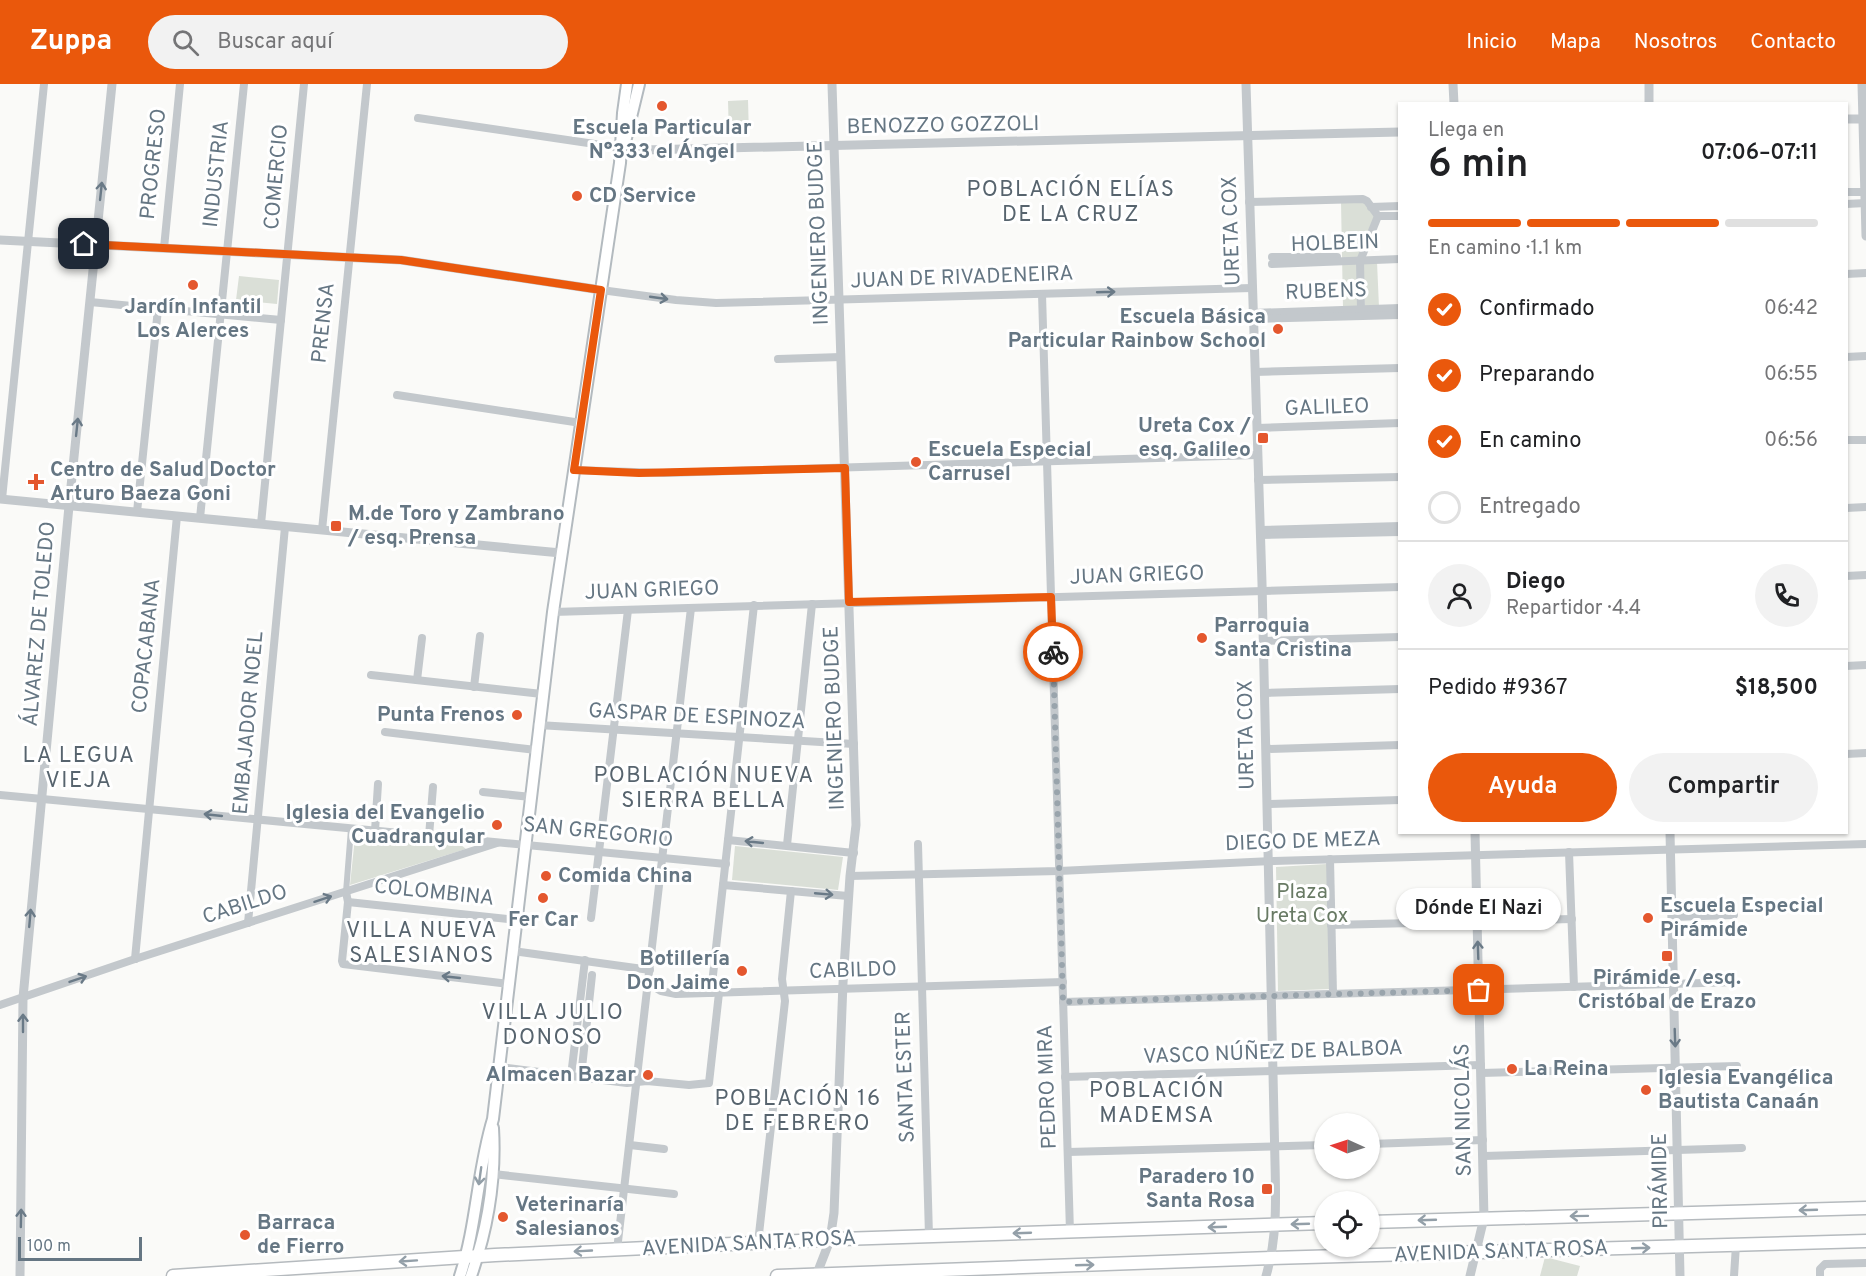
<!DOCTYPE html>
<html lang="es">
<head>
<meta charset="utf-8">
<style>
  body { margin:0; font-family:Overpass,sans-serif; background:#f2f2f2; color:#202124; height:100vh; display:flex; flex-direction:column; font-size:22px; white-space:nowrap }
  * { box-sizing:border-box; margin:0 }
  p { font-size:20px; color:#757577 }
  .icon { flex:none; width:33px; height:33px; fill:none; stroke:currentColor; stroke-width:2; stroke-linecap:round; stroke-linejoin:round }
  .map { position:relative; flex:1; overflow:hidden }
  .drawer { position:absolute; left:1398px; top:18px; width:450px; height:732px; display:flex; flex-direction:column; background:#fff; border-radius:0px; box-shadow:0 2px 4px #0004 }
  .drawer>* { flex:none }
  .needle { width:39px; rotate:273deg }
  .buttons { position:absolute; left:1314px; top:1029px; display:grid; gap:12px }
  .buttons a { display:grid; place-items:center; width:66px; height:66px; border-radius:50%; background:#fff; box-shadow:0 2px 4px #0004; font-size:30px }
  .scale { position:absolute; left:18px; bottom:15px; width:124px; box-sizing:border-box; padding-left:6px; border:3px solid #657683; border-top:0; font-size:16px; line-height:21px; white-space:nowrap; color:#657683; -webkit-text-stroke:4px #fff; paint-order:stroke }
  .pin { position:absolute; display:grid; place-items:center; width:51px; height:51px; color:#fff; margin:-26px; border-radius:12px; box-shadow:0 3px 9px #0006 }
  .courier { position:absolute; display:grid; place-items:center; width:60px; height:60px; margin:-30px; border:4px solid #ea580c; border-radius:50%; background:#fff; color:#222; box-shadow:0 2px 8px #0007 }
  .bubble { position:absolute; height:42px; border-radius:21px; background:#fff; box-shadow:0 2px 4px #0004; font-size:20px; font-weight:600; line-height:42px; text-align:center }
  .headline em { font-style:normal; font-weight:600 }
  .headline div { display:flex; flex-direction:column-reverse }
  .headline { display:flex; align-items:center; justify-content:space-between; height:102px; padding:0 30px }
  h1 { font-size:39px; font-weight:600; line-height:45px }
  .bar { display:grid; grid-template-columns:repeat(4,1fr); gap:9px 6px; align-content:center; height:72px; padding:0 30px }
  .bar i { height:8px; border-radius:4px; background:#e0e0e0 }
  .bar .active { background:#ea580c }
  .bar p { grid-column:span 4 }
  .line { display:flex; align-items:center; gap:15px; padding:0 30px; border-top:2px solid #e0e0e0 }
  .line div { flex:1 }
  .round { display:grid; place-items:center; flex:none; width:63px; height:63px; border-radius:32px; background:#f2f2f2 }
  ol { padding:0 30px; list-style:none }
  li { display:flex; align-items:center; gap:18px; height:66px }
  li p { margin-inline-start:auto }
  li .icon { padding:6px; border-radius:50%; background:#ea580c; color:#fff; stroke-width:4 }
  li:last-child { color:#757577 }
  li i { width:33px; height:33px; border:3px solid #e0e0e0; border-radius:50% }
  .action { display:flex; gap:12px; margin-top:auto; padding:12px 30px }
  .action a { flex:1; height:69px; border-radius:36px; background:#ea580c; color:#fff; font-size:24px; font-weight:600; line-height:69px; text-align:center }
  .action a+a { background:#f2f2f2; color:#202124 }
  header { display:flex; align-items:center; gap:36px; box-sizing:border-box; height:84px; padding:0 30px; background:#ea580c; color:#fff }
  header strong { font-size:28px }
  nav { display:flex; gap:33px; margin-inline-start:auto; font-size:21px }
  .search { width:420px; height:54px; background:#f2f2f2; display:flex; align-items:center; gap:15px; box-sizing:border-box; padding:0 21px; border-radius:33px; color:#757577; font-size:22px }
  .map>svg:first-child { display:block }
</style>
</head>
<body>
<header>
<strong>Zuppa</strong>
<div class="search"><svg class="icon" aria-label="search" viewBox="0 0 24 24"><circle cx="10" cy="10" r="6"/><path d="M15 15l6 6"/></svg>Buscar aquí</div>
<nav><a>Inicio</a><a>Mapa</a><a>Nosotros</a><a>Contacto</a></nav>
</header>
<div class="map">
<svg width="1866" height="1192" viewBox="0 0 1866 1192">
  <rect width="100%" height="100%" fill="#fafaf8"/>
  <g fill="#dadfd7">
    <path d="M748,16l1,35 -20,1 -1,-35z"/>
    <path d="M1341,118h23l13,15 -19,41 1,49 -16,1z"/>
    <path d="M1377,178l2,45 -14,1 -2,-45z"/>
    <path d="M239,192l40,4 -2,24 -41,-4z"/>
    <path d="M355,753l106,8 5,4 -116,36z"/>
    <path d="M735,762l108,11 -5,33 -106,-10z"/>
    <path d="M1327,780l3,125 -52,2 -2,-124z"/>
    <path d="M1545,1173l35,9 -3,10h-37z"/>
  </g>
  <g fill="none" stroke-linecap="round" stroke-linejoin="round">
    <g stroke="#b3babf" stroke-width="14">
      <g id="secondary">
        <path d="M625,58l14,-58"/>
        <path d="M460,1192c17,-51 17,-105 33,-157l60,-507 67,-449 3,-50 4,-29"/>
        <path d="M471,1192c17,-48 25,-97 22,-148"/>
      </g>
    </g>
    <g stroke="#b5babe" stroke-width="15">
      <g id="primary">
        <path d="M1370,1138l496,-14"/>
        <path d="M173,1192l322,-21 346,-16 483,-16"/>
        <path d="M777,1192l494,-18 595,-17"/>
      </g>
    </g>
    <path stroke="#c3c8cc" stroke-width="6" d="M346,808l5,-63"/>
    <g stroke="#c3c8cc" stroke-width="8">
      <path d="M418,34l204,30"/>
      <path d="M1846,108h20"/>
      <path d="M1249,118l114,-3 4,2 11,15"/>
      <path d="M1846,120l20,-1"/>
      <path d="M1371,123l29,-1"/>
      <path d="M1378,132h22"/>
      <path d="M164,164l16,-164"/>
      <path d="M1272,173h65"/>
      <path d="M1272,180l128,-5"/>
      <path d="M1846,190l20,-1"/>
      <path d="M601,206l75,10 40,3 536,-15"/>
      <path d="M1042,210l28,938"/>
      <path d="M90,218l191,18"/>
      <path d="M1361,225l-1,-48 18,-45"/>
      <path d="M1253,229l147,-5"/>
      <path d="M1253,235l147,-4"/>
      <path d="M1846,273l20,-1"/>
      <path d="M778,275l63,-2"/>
      <path d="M1255,288l145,-4"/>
      <path d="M397,311l184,28"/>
      <path d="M1257,344l143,-5"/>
      <path d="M1846,356h20"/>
      <path d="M574,386l90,3 593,-18"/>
      <path d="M1258,396l142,-3"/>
      <path d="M2,415l42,-415"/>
      <path d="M1846,424l20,-1"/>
      <path d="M137,428l21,-203"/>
      <path d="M200,434l44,-434"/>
      <path d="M261,440l43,-440"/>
      <path d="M322,446l45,-446"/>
      <path d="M1260,446l140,-4"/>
      <path d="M1260,451l140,-3"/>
      <path d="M1846,492l20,-1"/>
      <path d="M553,528l847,-25"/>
      <path d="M1263,557l137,-4"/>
      <path d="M1846,582l20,-1"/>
      <path d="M371,591l171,19"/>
      <path d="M417,596l5,-42"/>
      <path d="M474,603l6,-51"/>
      <path d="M1264,609l136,-4"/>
      <path d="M538,641l316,19"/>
      <path d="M385,648l151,18"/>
      <path d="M1266,665l134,-4"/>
      <path d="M1846,670l20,-1"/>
      <path d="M483,708l48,5"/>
      <path d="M0,711l726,69"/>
      <path d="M1267,720l133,-4"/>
      <path d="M375,747l3,-47"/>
      <path d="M429,752l4,-49"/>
      <path d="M728,756l126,13"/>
      <path d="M918,760l11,392"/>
      <path d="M787,761l25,-241"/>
      <path d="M1569,768l5,135"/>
      <path d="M1330,775l3,135"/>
      <path d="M850,792l209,-5 215,-10 592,-17"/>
      <path d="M723,801l125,11"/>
      <path d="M346,808l2,10 -6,59 1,3 166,20"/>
      <path d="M348,818l169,18"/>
      <path d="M1672,833l62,-2"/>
      <path d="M591,834l37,-308"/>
      <path d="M248,839l37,-396"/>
      <path d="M1331,841l241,-6"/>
      <path d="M513,867l137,19"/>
      <path d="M135,875l42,-443"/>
      <path d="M648,899l13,8 15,3 387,-12"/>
      <path d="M711,909l43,-388"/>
      <path d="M1063,918l674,-20"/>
      <path d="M0,921l135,-46 362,-116"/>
      <path d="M499,983l128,16 20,-2 42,4 20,-2 10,-90"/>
      <path d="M1481,989l256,-7"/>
      <path d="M571,992l14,-116"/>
      <path d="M581,993l11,-102"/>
      <path d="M1065,993l416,-12"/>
      <path d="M1370,1060l113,-4"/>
      <path d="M630,1061l34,4"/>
      <path d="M1068,1068l256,-7"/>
      <path d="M1484,1072l258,-8"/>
      <path d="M493,1090l181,20"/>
      <path d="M758,1159l27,-242 -3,-22 9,-88"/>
      <path d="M617,1166l74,-642"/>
      <path d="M1734,1192l2,-31"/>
      <path d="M1820,1192v-7l5,-5 41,-1"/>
    </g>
    <g stroke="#c3c8cc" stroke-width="9">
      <path d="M1246,0l16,499 13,580c1,39 2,76 -9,113"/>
      <path d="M1453,0l1,20"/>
      <path d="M1649,0v20"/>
      <path d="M1862,0l4,152"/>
      <path d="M1846,35h20"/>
      <path d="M622,64l21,2 757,-18"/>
      <path d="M0,156l401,20 200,30"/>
      <path d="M0,415l561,54"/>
      <path d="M1670,748l10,444"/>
      <path d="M20,1192l3,-278 46,-492 43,-422"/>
      <path d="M816,1192l14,-36 4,-27 9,-230 7,-107 6,-51 -24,-741"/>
      <path d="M1470,1192l14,-58 -9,-386"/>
    </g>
    <use href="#secondary" stroke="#fff" stroke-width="10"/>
    <use href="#primary" stroke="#fff" stroke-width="12"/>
  </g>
  <defs><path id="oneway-shaft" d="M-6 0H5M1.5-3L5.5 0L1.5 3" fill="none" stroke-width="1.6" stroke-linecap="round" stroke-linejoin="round" transform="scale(1.5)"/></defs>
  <g stroke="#6a7a87">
    <use href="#oneway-shaft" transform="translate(101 107) rotate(-84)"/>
    <use href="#oneway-shaft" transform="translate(1106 208) rotate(-2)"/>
    <use href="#oneway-shaft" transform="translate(659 214) rotate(8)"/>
    <use href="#oneway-shaft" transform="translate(77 343) rotate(-84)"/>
    <use href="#oneway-shaft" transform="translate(213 731) rotate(-174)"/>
    <use href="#oneway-shaft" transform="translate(754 758) rotate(-174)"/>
    <use href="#oneway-shaft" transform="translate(824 810) rotate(5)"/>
    <use href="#oneway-shaft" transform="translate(323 815) rotate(-18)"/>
    <use href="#oneway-shaft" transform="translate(30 834) rotate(-85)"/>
    <use href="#oneway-shaft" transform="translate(1478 866) rotate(-92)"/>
    <use href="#oneway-shaft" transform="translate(451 893) rotate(-174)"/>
    <use href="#oneway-shaft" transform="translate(78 895) rotate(-19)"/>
    <use href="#oneway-shaft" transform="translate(23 939) rotate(-90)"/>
    <use href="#oneway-shaft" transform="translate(1675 954) rotate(88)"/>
    <use href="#oneway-shaft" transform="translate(21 1134) rotate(-89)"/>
  </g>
  <g stroke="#939fa8">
    <use href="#oneway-shaft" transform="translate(480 1092) rotate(98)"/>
    <use href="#oneway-shaft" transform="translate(1808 1126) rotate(178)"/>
    <use href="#oneway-shaft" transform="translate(1579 1132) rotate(179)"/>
    <use href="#oneway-shaft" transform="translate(1427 1136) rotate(178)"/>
    <use href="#oneway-shaft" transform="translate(1300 1140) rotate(178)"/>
    <use href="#oneway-shaft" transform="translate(1217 1143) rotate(178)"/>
    <use href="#oneway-shaft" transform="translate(1022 1149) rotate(178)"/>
    <use href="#oneway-shaft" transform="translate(1641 1164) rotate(-2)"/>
    <use href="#oneway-shaft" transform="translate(583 1167) rotate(177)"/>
    <use href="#oneway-shaft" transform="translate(408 1177) rotate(176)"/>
    <use href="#oneway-shaft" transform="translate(1085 1181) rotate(-2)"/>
  </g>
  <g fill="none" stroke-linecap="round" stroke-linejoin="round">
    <path stroke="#99a4ac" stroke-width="6" stroke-dasharray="0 10.8" d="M1053,568l10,350 416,-12"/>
    <path stroke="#ea580c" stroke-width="8" d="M84,160l317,16 200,30 -27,180 65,3 206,-5 4,134 202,-5 2,55"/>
  </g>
  <g fill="#e4572e" stroke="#fff" stroke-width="2">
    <circle cx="662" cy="22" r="6"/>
    <circle cx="577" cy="112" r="6"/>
    <circle cx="193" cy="201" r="6"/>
    <circle cx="1278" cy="245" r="6"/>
    <rect x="1257" y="348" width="12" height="12" rx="3"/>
    <circle cx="916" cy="378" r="6"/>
    <path d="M33 389h6v6h6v6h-6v6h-6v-6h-6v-6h6z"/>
    <rect x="330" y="436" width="12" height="12" rx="3"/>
    <circle cx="1202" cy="554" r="6"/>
    <circle cx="517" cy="631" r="6"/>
    <circle cx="497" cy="741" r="6"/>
    <circle cx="546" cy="792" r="6"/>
    <circle cx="543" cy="814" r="6"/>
    <circle cx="1648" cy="834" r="6"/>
    <rect x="1661" y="866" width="12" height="12" rx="3"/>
    <circle cx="742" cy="887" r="6"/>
    <circle cx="1512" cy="985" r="6"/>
    <circle cx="648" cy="991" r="6"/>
    <circle cx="1646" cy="1006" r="6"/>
    <rect x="1261" y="1099" width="12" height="12" rx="3"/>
    <circle cx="503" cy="1133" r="6"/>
    <circle cx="245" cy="1151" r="6"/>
  </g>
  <g text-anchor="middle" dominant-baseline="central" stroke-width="6" stroke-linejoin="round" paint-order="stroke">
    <g font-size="21" fill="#657683" stroke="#fff">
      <text transform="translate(943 42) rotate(-1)">BENOZZO GOZZOLI</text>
      <text transform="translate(154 80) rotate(-84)">PROGRESO</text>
      <text transform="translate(217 90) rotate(-84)">INDUSTRIA</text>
      <text transform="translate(277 93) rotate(-85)">COMERCIO</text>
      <text transform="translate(1232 147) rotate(-92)">URETA COX</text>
      <text transform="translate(819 149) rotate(-92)">INGENIERO BUDGE</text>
      <text transform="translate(1335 160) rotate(-2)">HOLBEIN</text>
      <text transform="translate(962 194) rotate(-2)">JUAN DE RIVADENEIRA</text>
      <text transform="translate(1326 208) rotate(-2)">RUBENS</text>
      <text transform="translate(324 239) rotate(-84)">PRENSA</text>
      <text transform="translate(1327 324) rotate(-2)">GALILEO</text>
      <text transform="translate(1137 492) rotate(-2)">JUAN GRIEGO</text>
      <text transform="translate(652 507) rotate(-2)">JUAN GRIEGO</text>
      <text transform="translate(40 540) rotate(-85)">ÁLVAREZ DE TOLEDO</text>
      <text transform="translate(147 562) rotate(-84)">COPACABANA</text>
      <text transform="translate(697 633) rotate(3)">GASPAR DE ESPINOZA</text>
      <text transform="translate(835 634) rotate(-92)">INGENIERO BUDGE</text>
      <text transform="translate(249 639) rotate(-85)">EMBAJADOR NOEL</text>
      <text transform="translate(1247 651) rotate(-91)">URETA COX</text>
      <text transform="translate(598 749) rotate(6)">SAN GREGORIO</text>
      <text transform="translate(1303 758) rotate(-2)">DIEGO DE MEZA</text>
      <text transform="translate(434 809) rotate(6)">COLOMBINA</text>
      <text transform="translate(245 821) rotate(-18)">CABILDO</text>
      <text transform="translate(853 887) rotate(-2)">CABILDO</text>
      <text transform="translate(1273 969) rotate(-2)">VASCO NÚÑEZ DE BALBOA</text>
      <text transform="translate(906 993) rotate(-92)">SANTA ESTER</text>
      <text transform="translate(1048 1003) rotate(-92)">PEDRO MIRA</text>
      <text transform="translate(1464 1026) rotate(-91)">SAN NICOLÁS</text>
      <text transform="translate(1661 1097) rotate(-91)">PIRÁMIDE</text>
      <text transform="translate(749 1160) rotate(-3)">AVENIDA SANTA ROSA</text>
      <text transform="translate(1501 1168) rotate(-2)">AVENIDA SANTA ROSA</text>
    </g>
    <g font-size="21" font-weight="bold" fill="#657683" stroke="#fff" text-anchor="start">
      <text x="662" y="44" text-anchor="middle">Escuela Particular<tspan x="662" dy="24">N°333 el Ángel</tspan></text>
      <text x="589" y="112">CD Service</text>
      <text x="193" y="223" text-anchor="middle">Jardín Infantil<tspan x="193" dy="24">Los Alerces</tspan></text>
      <text x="1266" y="233" text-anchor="end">Escuela Básica<tspan x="1266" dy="24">Particular Rainbow School</tspan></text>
      <text x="1251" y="342" text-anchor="end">Ureta Cox /<tspan x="1251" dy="24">esq. Galileo</tspan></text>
      <text x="928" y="366">Escuela Especial<tspan x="928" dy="24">Carrusel</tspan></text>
      <text x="50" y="386">Centro de Salud Doctor<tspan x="50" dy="24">Arturo Baeza Goni</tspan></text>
      <text x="348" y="430">M.de Toro y Zambrano<tspan x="348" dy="24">/ esq. Prensa</tspan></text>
      <text x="1214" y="542">Parroquia<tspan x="1214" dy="24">Santa Cristina</tspan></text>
      <text x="505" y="631" text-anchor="end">Punta Frenos</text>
      <text x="485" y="729" text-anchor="end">Iglesia del Evangelio<tspan x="485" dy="24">Cuadrangular</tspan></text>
      <text x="558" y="792">Comida China</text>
      <text x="1660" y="822">Escuela Especial<tspan x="1660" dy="24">Pirámide</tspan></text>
      <text x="543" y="836" text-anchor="middle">Fer Car</text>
      <text x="730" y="875" text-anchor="end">Botillería<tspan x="730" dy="24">Don Jaime</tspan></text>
      <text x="1667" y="894" text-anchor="middle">Pirámide / esq.<tspan x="1667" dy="24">Cristóbal de Erazo</tspan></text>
      <text x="1524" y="985">La Reina</text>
      <text x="636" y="991" text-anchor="end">Almacen Bazar</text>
      <text x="1658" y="994">Iglesia Evangélica<tspan x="1658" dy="24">Bautista Canaán</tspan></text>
      <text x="1255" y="1093" text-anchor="end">Paradero 10<tspan x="1255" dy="24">Santa Rosa</tspan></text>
      <text x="515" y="1121">Veterinaría<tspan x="515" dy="24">Salesianos</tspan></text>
      <text x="257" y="1139">Barraca<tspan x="257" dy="24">de Fierro</tspan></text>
    </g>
    <g font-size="21" fill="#687a64" stroke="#fff">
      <text x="1302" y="808">Plaza<tspan x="1302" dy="24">Ureta Cox</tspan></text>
    </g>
    <g font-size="22" letter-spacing="1.5" fill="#57646e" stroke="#fff">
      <text x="1071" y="106">POBLACIÓN ELÍAS<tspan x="1071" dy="25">DE LA CRUZ</tspan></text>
      <text x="79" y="672">LA LEGUA<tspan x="79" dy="25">VIEJA</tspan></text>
      <text x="704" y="692">POBLACIÓN NUEVA<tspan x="704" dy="25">SIERRA BELLA</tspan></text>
      <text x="422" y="847">VILLA NUEVA<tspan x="422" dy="25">SALESIANOS</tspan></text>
      <text x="553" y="929">VILLA JULIO<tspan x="553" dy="25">DONOSO</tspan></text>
      <text x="1157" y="1007">POBLACIÓN<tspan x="1157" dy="25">MADEMSA</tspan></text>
      <text x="798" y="1015">POBLACIÓN 16<tspan x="798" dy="25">DE FEBRERO</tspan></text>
    </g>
  </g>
</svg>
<div class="buttons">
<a><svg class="needle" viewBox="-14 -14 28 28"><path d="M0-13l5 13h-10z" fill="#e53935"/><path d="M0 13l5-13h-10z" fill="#757577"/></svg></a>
<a><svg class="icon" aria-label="locate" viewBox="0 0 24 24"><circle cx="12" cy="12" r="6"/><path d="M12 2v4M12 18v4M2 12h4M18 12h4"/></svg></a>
</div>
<div class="scale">100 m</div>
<div class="pin" style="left:1479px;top:906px;background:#ea580c"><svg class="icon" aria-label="bag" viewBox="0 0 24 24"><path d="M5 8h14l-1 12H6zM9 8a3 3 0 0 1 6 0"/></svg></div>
<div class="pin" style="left:84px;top:160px;background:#1f2937"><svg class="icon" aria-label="home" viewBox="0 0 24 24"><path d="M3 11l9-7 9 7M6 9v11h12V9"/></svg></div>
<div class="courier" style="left:1053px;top:568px"><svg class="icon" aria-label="bike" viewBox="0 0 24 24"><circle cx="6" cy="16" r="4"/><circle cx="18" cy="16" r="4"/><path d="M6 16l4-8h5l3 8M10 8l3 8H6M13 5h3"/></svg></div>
<div class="bubble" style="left:1396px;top:804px;width:165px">Dónde El Nazi</div>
<section class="drawer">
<div class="headline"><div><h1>6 min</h1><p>Llega en</p></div><em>07:06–07:11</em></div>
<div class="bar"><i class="active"></i><i class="active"></i><i class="active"></i><i></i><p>En camino · 1.1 km</p></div>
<ol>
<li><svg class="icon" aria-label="check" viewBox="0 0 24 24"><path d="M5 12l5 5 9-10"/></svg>Confirmado<p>06:42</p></li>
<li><svg class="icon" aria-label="check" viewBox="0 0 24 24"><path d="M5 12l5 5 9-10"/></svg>Preparando<p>06:55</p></li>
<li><svg class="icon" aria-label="check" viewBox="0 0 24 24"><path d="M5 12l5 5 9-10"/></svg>En camino<p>06:56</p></li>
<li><i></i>Entregado</li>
</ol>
<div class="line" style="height:108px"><a class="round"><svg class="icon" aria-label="person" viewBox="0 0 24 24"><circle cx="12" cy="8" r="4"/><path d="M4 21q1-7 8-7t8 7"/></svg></a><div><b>Diego</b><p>Repartidor · 4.4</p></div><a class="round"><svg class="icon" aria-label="phone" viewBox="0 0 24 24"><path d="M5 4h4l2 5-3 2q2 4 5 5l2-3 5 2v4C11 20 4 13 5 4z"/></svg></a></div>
<div class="line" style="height:78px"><div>Pedido #9367</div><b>$18,500</b></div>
<div class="action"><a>Ayuda</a><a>Compartir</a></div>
</section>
</div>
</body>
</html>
